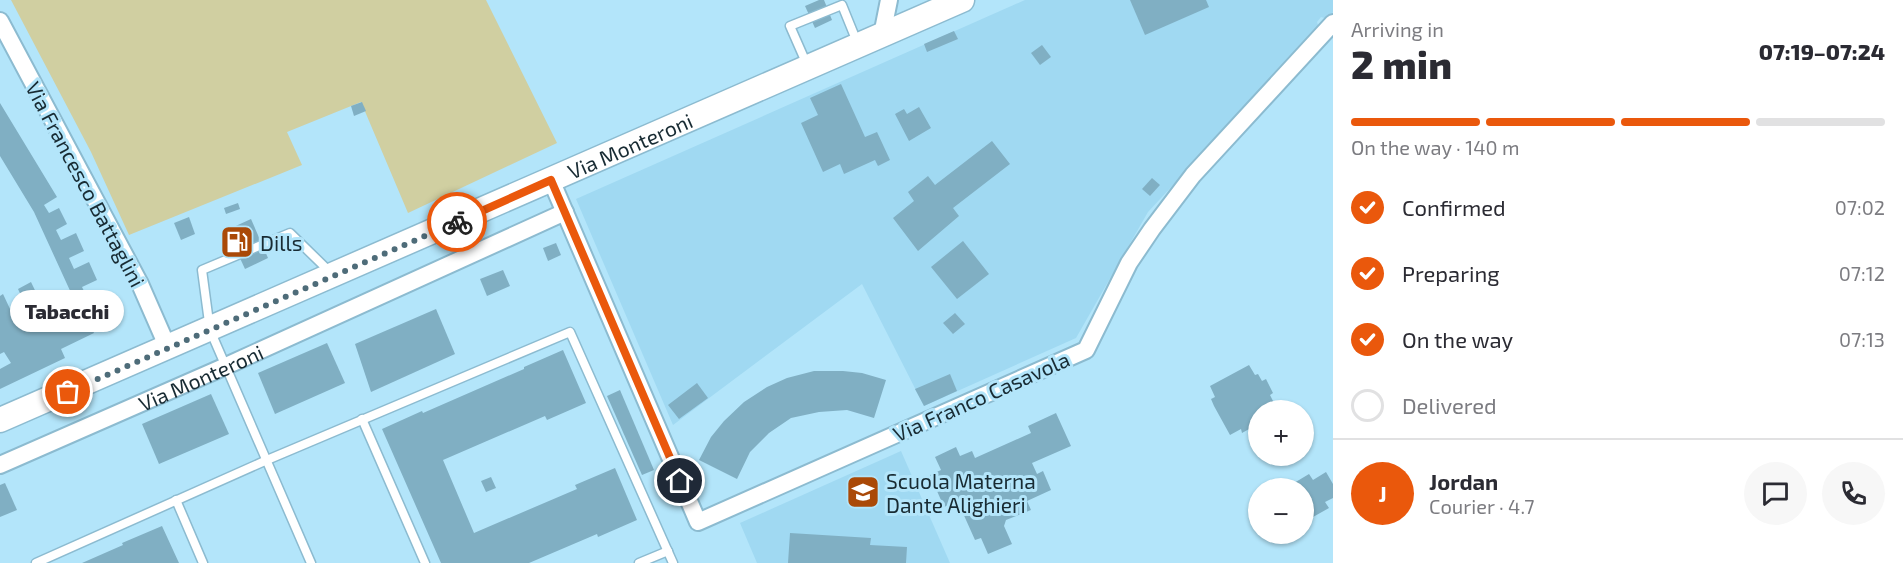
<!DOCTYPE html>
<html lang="en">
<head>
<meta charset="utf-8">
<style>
  body { margin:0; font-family:"Exo 2",sans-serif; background:#f7f7f7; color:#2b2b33; height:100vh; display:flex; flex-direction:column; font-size:22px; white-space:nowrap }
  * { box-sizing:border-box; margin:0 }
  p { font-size:20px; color:#7c7c81 }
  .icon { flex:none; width:33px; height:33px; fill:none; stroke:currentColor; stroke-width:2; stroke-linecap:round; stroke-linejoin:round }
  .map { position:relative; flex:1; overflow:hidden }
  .panel { display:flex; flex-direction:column; background:#fff; width:570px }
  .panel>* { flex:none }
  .controls { position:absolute; left:1248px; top:400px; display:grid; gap:12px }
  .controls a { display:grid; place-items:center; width:66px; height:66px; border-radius:50%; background:#fff; box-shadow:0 2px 4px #0004; font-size:30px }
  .pin { position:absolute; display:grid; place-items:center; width:51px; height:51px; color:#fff; margin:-26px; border:3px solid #fff; border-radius:50%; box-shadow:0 2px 6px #0007 }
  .courier { position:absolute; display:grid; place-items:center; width:60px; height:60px; margin:-30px; border:4px solid #ea580c; border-radius:50%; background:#fff; color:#222; box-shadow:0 2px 8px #0007 }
  .bubble { position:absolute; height:42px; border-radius:21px; background:#fff; box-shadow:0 2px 4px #0004; font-size:20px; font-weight:800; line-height:42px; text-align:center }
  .summary em { font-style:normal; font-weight:800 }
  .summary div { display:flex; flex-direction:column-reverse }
  .summary { display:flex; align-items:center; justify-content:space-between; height:102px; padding:0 18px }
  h1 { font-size:39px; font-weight:800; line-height:45px }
  .bar { display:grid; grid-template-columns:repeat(4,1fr); gap:9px 6px; align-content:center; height:72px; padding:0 18px }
  .bar i { height:8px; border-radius:4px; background:#e1e1e2 }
  .bar .active { background:#ea580c }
  .bar p { grid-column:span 4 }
  .line { display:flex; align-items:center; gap:15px; padding:0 18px; border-top:2px solid #e1e1e2 }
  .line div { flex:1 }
  .round { display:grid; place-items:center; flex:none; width:63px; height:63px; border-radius:32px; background:#f7f7f7 }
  ol { padding:0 18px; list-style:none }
  li { display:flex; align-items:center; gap:18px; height:66px }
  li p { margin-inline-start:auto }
  li .icon { padding:6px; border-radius:50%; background:#ea580c; color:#fff; stroke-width:4 }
  li:last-child { color:#7c7c81 }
  li i { width:33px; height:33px; border:3px solid #e1e1e2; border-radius:50% }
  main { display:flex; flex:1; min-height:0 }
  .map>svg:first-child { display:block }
</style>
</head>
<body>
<main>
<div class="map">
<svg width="1333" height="563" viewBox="0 0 1333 563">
  <rect width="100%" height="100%" fill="#b3e5fa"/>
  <g fill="#a0d9f2">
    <path d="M1025,0h308v12l-5,7 -7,-2 -4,5 2,6 -171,184 -72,126 -152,68 -62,-122 -189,141 -97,-226z"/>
    <path d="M901,451l49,112h-193l-17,-40z"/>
  </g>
  <path fill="#d0cfa1" d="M11,0h475l71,143 -149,70 -47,-111 -74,30 15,33 -173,70 -38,-83z"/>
  <g fill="#80afc3">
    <path d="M819,0h5l8,20 -17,8 -10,-22z"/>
    <path d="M1130,0h76l3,7 -64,28z"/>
    <path d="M954,31l4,8 -31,13 -3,-8z"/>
    <path d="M1042,45l9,12 -11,8 -9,-12z"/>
    <path d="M841,84l24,53 12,-5 13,28 -12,6 -3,-6 -31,14 -4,-10 -17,8 -22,-49 17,-8 -8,-17z"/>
    <path d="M362,102l4,9 -12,5 -3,-10z"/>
    <path d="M0,103l57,94 -13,8 5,8 10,-5 8,16 -11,6 5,10 15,-7 8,18 -15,7 5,11 15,-7 8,18 -15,7 5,10 14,-7 11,24 -22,10 4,9 -33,16 4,9 -65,31v-20l11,-6 -7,-11 -4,2v-58l3,-2 15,32 14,-7 -14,-30 13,-7 13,27 9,-4 -4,-8 6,-2 3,6 14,-6 -38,-83 -34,-56z"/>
    <path d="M919,107l12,21 -22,13 -14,-27 9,-5 3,5z"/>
    <path d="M992,141l18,23 -57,44 6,8 -41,35 -25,-33 21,-17 -6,-9 20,-16 7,9z"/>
    <path d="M1152,178l8,7 -10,11 -8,-7z"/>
    <path d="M238,203l2,6 -14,5 -2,-6z"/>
    <path d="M189,217l6,17 -14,6 -7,-17z"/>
    <path d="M251,219l17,39 -23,11 -18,-39z"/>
    <path d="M963,241l26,33 -32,25 -26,-32z"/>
    <path d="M556,243l5,12 -13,6 -5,-13z"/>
    <path d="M503,270l7,16 -23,10 -7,-17z"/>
    <path d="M436,309l19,45 -84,38 -16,-48z"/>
    <path d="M955,313l10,11 -12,10 -10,-11z"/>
    <path d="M327,343l18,40 -70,31 -17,-41z"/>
    <path d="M563,350l23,53 -39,17 -2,-4 -102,44 31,73 103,-44 -2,-4 40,-17 22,52 -39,17 -1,-3 -68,29h-88l-59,-134 40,-18 1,2 101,-44v-2z"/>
    <path d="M1249,365l6,10 3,-1 4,7 4,-2 7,14 -3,2 8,16h-20v13l-16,9 -1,-4 -11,6 -16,-29 -3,-7 4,-2 -5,-11z"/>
    <path d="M814,371h29l19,2 24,7 -12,38 -27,-8 -28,2 -28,6 -22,15 -19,19 -13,27 -38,-19 12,-23 13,-16 20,-19 23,-15 20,-9z"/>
    <path d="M950,374l7,17 -33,15 -9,-17z"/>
    <path d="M697,383l11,15 -29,21 -11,-14z"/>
    <path d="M620,390l34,80 -12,5 -35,-79z"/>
    <path d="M211,394l18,40 -70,30 -17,-40z"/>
    <path d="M1056,413l15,33 -39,17 5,11 6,-3 8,19 -24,11 4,9 -25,10 -2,6 8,18 -24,10 -7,-16 -6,2 -13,-29 -2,1 -4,-10 -12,5 -14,-32 11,-5 -6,-13 21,-10 4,9 12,-5 3,7 56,-25 -3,-7z"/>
    <path d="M1326,472l7,12v14l-8,4 4,6 -16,9 -3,-6 -6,3v-25h-7l-3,-6 15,-9 4,6z"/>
    <path d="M491,477l5,11 -10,4 -5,-11z"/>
    <path d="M5,483l12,27 -17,7v-32z"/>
    <path d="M162,526l17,37h-97l41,-18 -1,-2z"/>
    <path d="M790,533l81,5 -1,7 37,2 -1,16h-118z"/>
  </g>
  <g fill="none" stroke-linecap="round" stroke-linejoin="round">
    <g stroke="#8cbbd0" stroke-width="11">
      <g id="lane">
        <path d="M808,67l-18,-41 52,-21 15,37"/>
        <path d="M362,419l63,144"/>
        <path d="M176,500l27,63"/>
        <path d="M36,563l231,-103 303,-128 103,231"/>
        <path d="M311,563l-101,-233 -8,-60 88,-37 41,40"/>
        <path d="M639,563l29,-12"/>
      </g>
    </g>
    <g stroke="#8cbbd0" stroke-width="20">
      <g id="street">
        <path d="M0,21l140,263 28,64"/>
        <path d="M882,35l7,-35"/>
        <path d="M551,180l147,342 388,-172 43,-87 23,-34 41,-54 140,-152"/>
        <path id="s1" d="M0,465l226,-99 339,-154"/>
      </g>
    </g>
    <g stroke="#8cbbd0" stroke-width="27">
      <g id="secondary">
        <path id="s2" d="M0,420l962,-420"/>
      </g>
    </g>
    <use href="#lane" stroke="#fff" stroke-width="8"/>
    <use href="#street" stroke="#fff" stroke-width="16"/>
    <use href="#secondary" stroke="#fff" stroke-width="24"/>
  </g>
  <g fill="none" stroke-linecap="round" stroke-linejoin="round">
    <path stroke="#4e6c79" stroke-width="6" stroke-dasharray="0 10.8" d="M68,392l389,-170"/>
    <path stroke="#ea580c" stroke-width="8" d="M457,222l94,-42 129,301"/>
  </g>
  <defs>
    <g id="fuel-square" transform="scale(1.725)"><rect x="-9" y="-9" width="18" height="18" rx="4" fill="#aa4907" stroke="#b3e5fa"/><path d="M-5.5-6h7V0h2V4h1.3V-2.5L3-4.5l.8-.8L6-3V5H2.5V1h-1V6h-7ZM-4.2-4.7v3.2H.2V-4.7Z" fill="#fff"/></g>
    <g id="school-square" transform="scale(1.725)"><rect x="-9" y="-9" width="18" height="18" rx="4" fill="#aa4907" stroke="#b3e5fa"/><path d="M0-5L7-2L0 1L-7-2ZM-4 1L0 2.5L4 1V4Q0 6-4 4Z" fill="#fff"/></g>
  </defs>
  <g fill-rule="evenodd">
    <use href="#fuel-square" x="237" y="242"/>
    <use href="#school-square" x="863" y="492"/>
  </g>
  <g text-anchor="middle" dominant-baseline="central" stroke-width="6" stroke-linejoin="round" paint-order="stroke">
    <g font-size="21" fill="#182b33" stroke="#b3e5fa">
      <text stroke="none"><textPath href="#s2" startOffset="687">Via Monteroni</textPath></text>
      <text transform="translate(86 184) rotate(62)">Via Francesco Battaglini</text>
      <text stroke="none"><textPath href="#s1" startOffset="219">Via Monteroni</textPath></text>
      <text transform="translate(981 396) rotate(-24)">Via Franco Casavola</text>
    </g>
    <g font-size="21" fill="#182b33" stroke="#b3e5fa" text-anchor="start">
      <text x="260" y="242">Dills</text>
      <text x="886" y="480">Scuola Materna<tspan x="886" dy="24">Dante Alighieri</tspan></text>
    </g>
  </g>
</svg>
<div class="controls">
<a>+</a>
<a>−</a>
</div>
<div class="pin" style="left:68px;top:392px;background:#ea580c"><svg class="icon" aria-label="bag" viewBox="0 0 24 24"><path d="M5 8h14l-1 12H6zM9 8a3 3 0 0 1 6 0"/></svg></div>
<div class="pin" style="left:680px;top:481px;background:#1f2937"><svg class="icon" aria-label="home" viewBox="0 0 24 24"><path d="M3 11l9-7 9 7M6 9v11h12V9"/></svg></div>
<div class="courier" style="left:457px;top:222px"><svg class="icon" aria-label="bike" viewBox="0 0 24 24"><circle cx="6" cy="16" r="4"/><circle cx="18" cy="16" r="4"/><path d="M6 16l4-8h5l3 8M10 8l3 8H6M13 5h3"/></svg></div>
<div class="bubble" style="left:10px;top:290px;width:114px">Tabacchi</div>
</div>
<section class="panel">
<div class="summary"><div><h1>2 min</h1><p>Arriving in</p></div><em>07:19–07:24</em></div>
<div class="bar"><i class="active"></i><i class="active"></i><i class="active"></i><i></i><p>On the way · 140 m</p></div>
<ol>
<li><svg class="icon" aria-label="check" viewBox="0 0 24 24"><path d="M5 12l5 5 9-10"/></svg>Confirmed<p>07:02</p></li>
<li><svg class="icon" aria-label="check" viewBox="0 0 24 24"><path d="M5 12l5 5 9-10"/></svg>Preparing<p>07:12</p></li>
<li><svg class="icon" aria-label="check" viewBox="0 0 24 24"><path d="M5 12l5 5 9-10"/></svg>On the way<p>07:13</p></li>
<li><i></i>Delivered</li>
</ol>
<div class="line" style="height:108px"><b class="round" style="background:#ea580c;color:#fff">J</b><div><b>Jordan</b><p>Courier · 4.7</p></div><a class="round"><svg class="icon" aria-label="chat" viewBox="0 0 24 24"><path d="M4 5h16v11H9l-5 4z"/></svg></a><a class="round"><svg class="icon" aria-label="phone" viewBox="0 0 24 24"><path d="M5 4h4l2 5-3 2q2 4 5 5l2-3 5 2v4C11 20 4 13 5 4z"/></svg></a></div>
</section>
</main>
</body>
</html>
